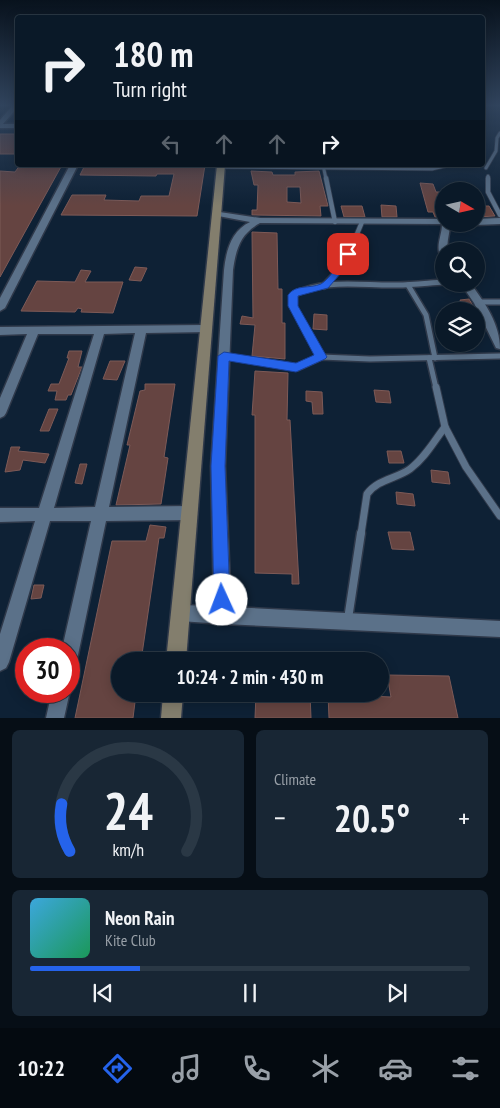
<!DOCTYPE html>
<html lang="en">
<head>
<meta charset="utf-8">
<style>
  :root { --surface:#0a1928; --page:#182634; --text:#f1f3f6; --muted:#99a0a8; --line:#2a3845; --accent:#2563eb }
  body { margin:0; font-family:"PT Sans Narrow",sans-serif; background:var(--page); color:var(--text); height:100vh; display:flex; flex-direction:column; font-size:19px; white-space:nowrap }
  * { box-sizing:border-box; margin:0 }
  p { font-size:16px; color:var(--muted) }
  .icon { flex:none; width:28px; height:28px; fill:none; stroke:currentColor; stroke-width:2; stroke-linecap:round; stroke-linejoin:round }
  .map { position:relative; height:718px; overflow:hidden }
  .panel { display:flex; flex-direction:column; gap:12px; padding:12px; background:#060e16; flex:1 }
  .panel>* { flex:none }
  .top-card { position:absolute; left:15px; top:15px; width:470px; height:152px; border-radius:5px; box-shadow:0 2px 12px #0003,0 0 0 1px var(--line); background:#0a1928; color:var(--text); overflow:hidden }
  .needle { width:32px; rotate:99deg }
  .controls { position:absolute; left:435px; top:182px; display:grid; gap:10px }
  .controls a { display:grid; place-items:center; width:50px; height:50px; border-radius:50%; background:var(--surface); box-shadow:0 2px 12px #0003,0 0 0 1px var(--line); font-size:25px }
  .speed { position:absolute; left:15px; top:638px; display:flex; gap:10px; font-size:25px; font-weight:700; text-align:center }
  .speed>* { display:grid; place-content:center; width:65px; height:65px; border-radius:50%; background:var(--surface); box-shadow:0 2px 12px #0003,0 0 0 1px var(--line); line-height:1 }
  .speed .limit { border:8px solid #d22; background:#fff; color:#111 }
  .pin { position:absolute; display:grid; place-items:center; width:42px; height:42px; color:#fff; margin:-21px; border-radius:10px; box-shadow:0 2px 8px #0006 }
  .me { position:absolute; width:55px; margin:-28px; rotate:358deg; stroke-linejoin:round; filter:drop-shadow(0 0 4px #0008) }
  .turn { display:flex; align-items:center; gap:18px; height:105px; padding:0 15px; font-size:22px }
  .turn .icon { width:65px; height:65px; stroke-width:2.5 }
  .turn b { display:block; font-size:35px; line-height:42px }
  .lanes { display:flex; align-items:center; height:48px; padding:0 15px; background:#0003; justify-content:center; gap:25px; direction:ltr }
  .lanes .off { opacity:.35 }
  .big { font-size:38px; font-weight:700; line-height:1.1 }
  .panel .widget { flex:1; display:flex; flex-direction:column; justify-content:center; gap:8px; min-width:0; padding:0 18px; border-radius:8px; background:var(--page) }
  .panel .dial { align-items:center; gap:0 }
  .dial svg { height:130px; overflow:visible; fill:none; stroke:var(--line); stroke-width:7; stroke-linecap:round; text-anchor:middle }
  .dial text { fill:var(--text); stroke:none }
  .song { display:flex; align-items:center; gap:15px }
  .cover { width:60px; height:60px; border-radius:8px; background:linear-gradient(135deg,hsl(200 70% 55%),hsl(150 70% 35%)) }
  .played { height:5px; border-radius:2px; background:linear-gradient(90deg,var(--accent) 25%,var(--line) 25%) }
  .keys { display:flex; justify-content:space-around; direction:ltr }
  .heat { display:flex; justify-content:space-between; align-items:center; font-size:28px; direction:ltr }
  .panel .tiles { flex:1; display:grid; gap:12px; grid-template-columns:1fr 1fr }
  .widget:last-child { grid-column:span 2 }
  .trip { position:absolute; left:111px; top:652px; width:278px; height:50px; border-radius:25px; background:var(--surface); box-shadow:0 2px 12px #0003,0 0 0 1px var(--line); font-weight:700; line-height:50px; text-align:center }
  .tab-bar { display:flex; height:80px; justify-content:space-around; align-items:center; background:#040a10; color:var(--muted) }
  .tab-bar .icon { width:35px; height:35px }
  .tab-bar .on { color:var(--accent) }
  .tab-bar b { font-size:22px; color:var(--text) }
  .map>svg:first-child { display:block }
  .building { fill:#654441; stroke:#7d5a57; fill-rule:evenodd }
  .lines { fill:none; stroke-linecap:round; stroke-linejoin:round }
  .lane-far4-casing { stroke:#2f394a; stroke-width:4.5 }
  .lane-far3-casing { stroke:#2f394a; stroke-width:6 }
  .lane-far2-casing { stroke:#2f394a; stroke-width:8 }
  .lane-far1-casing { stroke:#2f394a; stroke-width:9 }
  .lane-casing { stroke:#2f394a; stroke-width:11 }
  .street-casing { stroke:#2f394a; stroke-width:3 }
  .secondary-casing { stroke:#2f394a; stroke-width:3 }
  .lane-far4 { stroke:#5b7189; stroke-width:3 }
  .lane-far3 { stroke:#5b7189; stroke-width:4.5 }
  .lane-far2 { stroke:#5b7189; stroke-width:5 }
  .lane-far1 { stroke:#5b7189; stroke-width:7 }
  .lane { stroke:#5b7189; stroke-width:8 }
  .street { fill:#5b7189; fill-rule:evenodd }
  .secondary { fill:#837e6d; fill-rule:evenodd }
  .route { fill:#2563eb; stroke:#184099 }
</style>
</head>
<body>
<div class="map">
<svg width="500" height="718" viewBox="0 0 500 718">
  <rect width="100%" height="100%" fill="#0e2135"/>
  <g class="building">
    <rect x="0" y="134" width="18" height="20"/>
    <polygon points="20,165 62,165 0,277 0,171 15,172"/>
    <polygon points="85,165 205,165 197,216 61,215 72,195 106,195 104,200 139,201 141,196 169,196 174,174 157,174 156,176 80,175"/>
    <path d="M 251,171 L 272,172 L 273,175 L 295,175 L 295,172 L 319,171 L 328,206 L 320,206 L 321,216 L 252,215 L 252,210 L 257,210 L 258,185 L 254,185 ZM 287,187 L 300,187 L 301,203 L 287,202 Z"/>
    <polygon points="420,183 433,184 436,192 440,192 444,202 444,217 435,217 433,212 428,212"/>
    <polygon points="381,205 396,206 397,217 382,217"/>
    <polygon points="341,206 362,206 365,217 344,217"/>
    <polygon points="476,206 489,206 495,216 476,217"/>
    <polygon points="252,232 277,233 278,289 282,289 282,323 285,323 285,359 252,356 255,325 240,324 242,316 253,318"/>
    <polygon points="135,267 147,268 141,281 129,280"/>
    <polygon points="81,270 91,271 85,282 123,282 113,313 81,312 82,309 78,308 75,312 21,311 37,281 75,282"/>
    <polygon points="469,299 472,304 476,311 464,311 460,300"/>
    <polygon points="314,314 327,315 327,330 313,329"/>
    <polygon points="69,351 82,351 78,367 82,367 71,395 68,395 66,400 55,400 57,391 48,391 51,384 59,384 69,358 67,358"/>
    <polygon points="110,361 125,361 117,380 103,379"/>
    <polygon points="255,371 288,373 287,420 290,420 299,584 292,584 292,574 255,573 255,415 252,415"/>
    <polygon points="145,384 175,384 164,457 168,458 161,504 116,505 130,445 127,445 140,391 145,390"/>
    <polygon points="374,390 389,391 391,403 376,402"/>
    <polygon points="306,391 322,392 323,414 313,414 312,402 306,401"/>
    <polygon points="49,409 58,409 49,431 40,431"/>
    <polygon points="11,447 20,447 18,451 49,454 45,463 23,460 20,470 5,472"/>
    <polygon points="387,451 401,451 404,463 389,463"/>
    <polygon points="80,464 87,464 82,484 75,483"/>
    <polygon points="431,470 448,472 450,484 432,482"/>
    <polygon points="396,492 413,494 415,506 397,504"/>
    <polygon points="150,525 166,527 164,538 159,538 141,661 120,661 120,694 136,694 133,718 75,718 112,541 146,541"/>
    <polygon points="388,532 410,532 414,550 392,549"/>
    <polygon points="34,585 44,585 41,598 31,599"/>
    <polygon points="387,675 449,676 458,718 329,718 328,694 391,697"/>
    <polygon points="256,694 310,694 311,718 255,718"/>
  </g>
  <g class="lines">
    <defs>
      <g id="lane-far4">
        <polyline points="323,165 326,179"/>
        <polyline points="221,167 432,169 449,165"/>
        <polyline points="486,168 496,151 497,138 500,133"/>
        <polyline points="488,176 488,179"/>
      </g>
      <g id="lane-far3">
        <polyline points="326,178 335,222"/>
        <polyline points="488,178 488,192 500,215"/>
        <polyline points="338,272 344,265 362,222"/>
      </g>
      <g id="lane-far2">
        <polyline points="408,285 426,315 435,358"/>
        <polyline points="324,286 339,270"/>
        <polyline points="479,302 500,302"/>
        <polyline points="224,356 297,368 321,357 370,359 500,356"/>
        <path d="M 321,357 L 293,306 L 293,295 C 323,278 364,286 397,285 C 413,285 428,283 444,282"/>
        <polyline points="429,358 436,388"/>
      </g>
      <g id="lane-far1">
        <polyline points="436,387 445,427 466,467 500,516"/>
        <path d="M 361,534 L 367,494 C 378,479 396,479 410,469 C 425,458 434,441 445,427"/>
      </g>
      <polyline id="lane" points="348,619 361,533"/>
      <g id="street">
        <polygon points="12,106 18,107 3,124 18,124 18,128 0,128 0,120"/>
        <polygon points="70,165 78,165 5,308 0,311 0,298"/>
        <path d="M 213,211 L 260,218 L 444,219 L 444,224 L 450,224 C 450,234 446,242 448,251 L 444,251 L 444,255 L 439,252 C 437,243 442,234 442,224 L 260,223 C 240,234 236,249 233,270 L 225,466 L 231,607 L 500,621 L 500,637 L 223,624 L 180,621 L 174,619 L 172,613 L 174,607 L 180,605 L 214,606 L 211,466 L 224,270 C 226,251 231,231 250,222 L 213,215 Z"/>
        <polygon points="500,218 500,224 476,225 473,224 476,224 476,219"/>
        <path d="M 461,284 L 471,284 C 485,303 500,324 500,349 L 496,348 L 474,303 Z"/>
        <path d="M 204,325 L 209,329 L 208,332 L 146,333 L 109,507 L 190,506 L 195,508 L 197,513 L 195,518 L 190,520 L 106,521 L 78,655 L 75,661 L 69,664 L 69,649 L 62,649 L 91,521 L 50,521 L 9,662 L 6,668 L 0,671 L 0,634 L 35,521 L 0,522 L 0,508 L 39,508 L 94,334 L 38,334 L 6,413 L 4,416 L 0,418 L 0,398 L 27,334 L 0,335 L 0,327 ZM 135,333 L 95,507 L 54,508 L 104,334 Z"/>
        <polygon points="69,688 70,691 64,718 46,718 52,691 69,691"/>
      </g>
      <g id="secondary">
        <polygon points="217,165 225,165 186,661 166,661"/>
        <polygon points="163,694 183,694 181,718 161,718"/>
      </g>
    </defs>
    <use href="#lane-far4" class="lane-far4-casing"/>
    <use href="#lane-far3" class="lane-far3-casing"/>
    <use href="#lane-far2" class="lane-far2-casing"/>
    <use href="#lane-far1" class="lane-far1-casing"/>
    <use href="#lane" class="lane-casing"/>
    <use href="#street" class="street-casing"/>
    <use href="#secondary" class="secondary-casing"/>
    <use href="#lane-far4" class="lane-far4"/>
    <use href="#lane-far3" class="lane-far3"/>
    <use href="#lane-far2" class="lane-far2"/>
    <use href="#lane-far1" class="lane-far1"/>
    <use href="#lane" class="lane"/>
    <use href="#street" class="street"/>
    <use href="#secondary" class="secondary"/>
  </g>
  <linearGradient id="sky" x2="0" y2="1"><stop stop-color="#08121d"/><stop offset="0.51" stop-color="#30435c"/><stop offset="1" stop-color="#30435c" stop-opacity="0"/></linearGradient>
  <rect width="500" height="206" fill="url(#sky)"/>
  <path class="route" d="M 345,252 L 353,254 L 347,266 L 328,288 L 298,296 L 298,306 L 327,357 L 325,359 L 296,372 L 229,361 L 225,466 L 230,600 L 228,606 L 222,608 L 216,606 L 214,600 L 211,466 L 218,356 L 224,352 L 296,363 L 314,355 L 288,306 L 288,295 C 296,284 309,289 321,284 C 331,278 339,262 345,252 Z"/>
</svg>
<div class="controls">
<a><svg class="needle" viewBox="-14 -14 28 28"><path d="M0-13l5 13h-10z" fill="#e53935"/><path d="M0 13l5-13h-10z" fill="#99a0a8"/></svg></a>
<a><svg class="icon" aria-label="search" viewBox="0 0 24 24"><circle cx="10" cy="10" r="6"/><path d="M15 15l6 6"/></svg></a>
<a><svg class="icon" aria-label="layers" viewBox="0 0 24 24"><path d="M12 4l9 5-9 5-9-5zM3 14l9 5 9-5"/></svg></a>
</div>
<div class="speed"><div class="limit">30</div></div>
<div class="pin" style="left:348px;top:254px;background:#d93025"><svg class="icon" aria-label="arrive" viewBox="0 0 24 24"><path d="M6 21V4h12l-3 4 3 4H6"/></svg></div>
<svg class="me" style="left:222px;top:600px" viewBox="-20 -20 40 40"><circle r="19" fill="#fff"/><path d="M0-13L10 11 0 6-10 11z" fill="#2563eb"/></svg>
<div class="trip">10:24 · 2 min · 430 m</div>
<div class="top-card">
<div class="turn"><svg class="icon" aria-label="right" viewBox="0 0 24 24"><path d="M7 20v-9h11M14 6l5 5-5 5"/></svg><div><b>180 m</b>Turn right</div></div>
<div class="lanes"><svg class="icon off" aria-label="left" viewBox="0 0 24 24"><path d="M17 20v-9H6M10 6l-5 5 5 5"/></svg><svg class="icon off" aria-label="ahead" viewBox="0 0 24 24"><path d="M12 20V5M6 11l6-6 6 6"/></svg><svg class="icon off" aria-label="ahead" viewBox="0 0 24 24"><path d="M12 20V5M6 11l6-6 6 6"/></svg><svg class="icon" aria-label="right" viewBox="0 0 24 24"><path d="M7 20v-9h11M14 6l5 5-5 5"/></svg></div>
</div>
</div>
<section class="panel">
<div class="tiles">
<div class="widget dial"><svg viewBox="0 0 100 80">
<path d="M14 69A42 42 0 1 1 86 69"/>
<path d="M14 69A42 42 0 0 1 9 40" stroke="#2563eb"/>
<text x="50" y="56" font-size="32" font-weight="700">24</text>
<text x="50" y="72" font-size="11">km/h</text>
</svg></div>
<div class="widget"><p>Climate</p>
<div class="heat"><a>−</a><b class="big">20.5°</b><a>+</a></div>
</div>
<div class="widget">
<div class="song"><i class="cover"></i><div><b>Neon Rain</b><p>Kite Club</p></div></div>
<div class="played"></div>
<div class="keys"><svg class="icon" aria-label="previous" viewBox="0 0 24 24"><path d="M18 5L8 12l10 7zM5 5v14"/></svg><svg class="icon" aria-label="pause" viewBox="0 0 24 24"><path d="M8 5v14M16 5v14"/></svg><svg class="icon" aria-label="next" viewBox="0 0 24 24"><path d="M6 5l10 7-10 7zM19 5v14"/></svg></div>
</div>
</div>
</section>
<nav class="tab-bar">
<b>10:22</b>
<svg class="icon on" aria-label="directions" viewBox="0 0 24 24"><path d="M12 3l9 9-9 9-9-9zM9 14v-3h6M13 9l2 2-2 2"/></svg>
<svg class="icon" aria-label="music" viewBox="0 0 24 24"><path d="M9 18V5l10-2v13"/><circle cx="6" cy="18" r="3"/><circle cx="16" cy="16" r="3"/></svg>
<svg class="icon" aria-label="phone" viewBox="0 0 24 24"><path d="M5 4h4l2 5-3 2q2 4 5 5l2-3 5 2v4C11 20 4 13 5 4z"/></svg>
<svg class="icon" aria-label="climate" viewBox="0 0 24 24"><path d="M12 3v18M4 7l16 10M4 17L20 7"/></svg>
<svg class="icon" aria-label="car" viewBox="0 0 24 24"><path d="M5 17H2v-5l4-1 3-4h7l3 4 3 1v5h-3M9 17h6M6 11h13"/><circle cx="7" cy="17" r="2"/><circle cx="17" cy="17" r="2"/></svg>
<svg class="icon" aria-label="filters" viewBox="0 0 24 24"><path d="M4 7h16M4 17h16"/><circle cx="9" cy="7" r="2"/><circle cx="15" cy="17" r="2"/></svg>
</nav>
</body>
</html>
